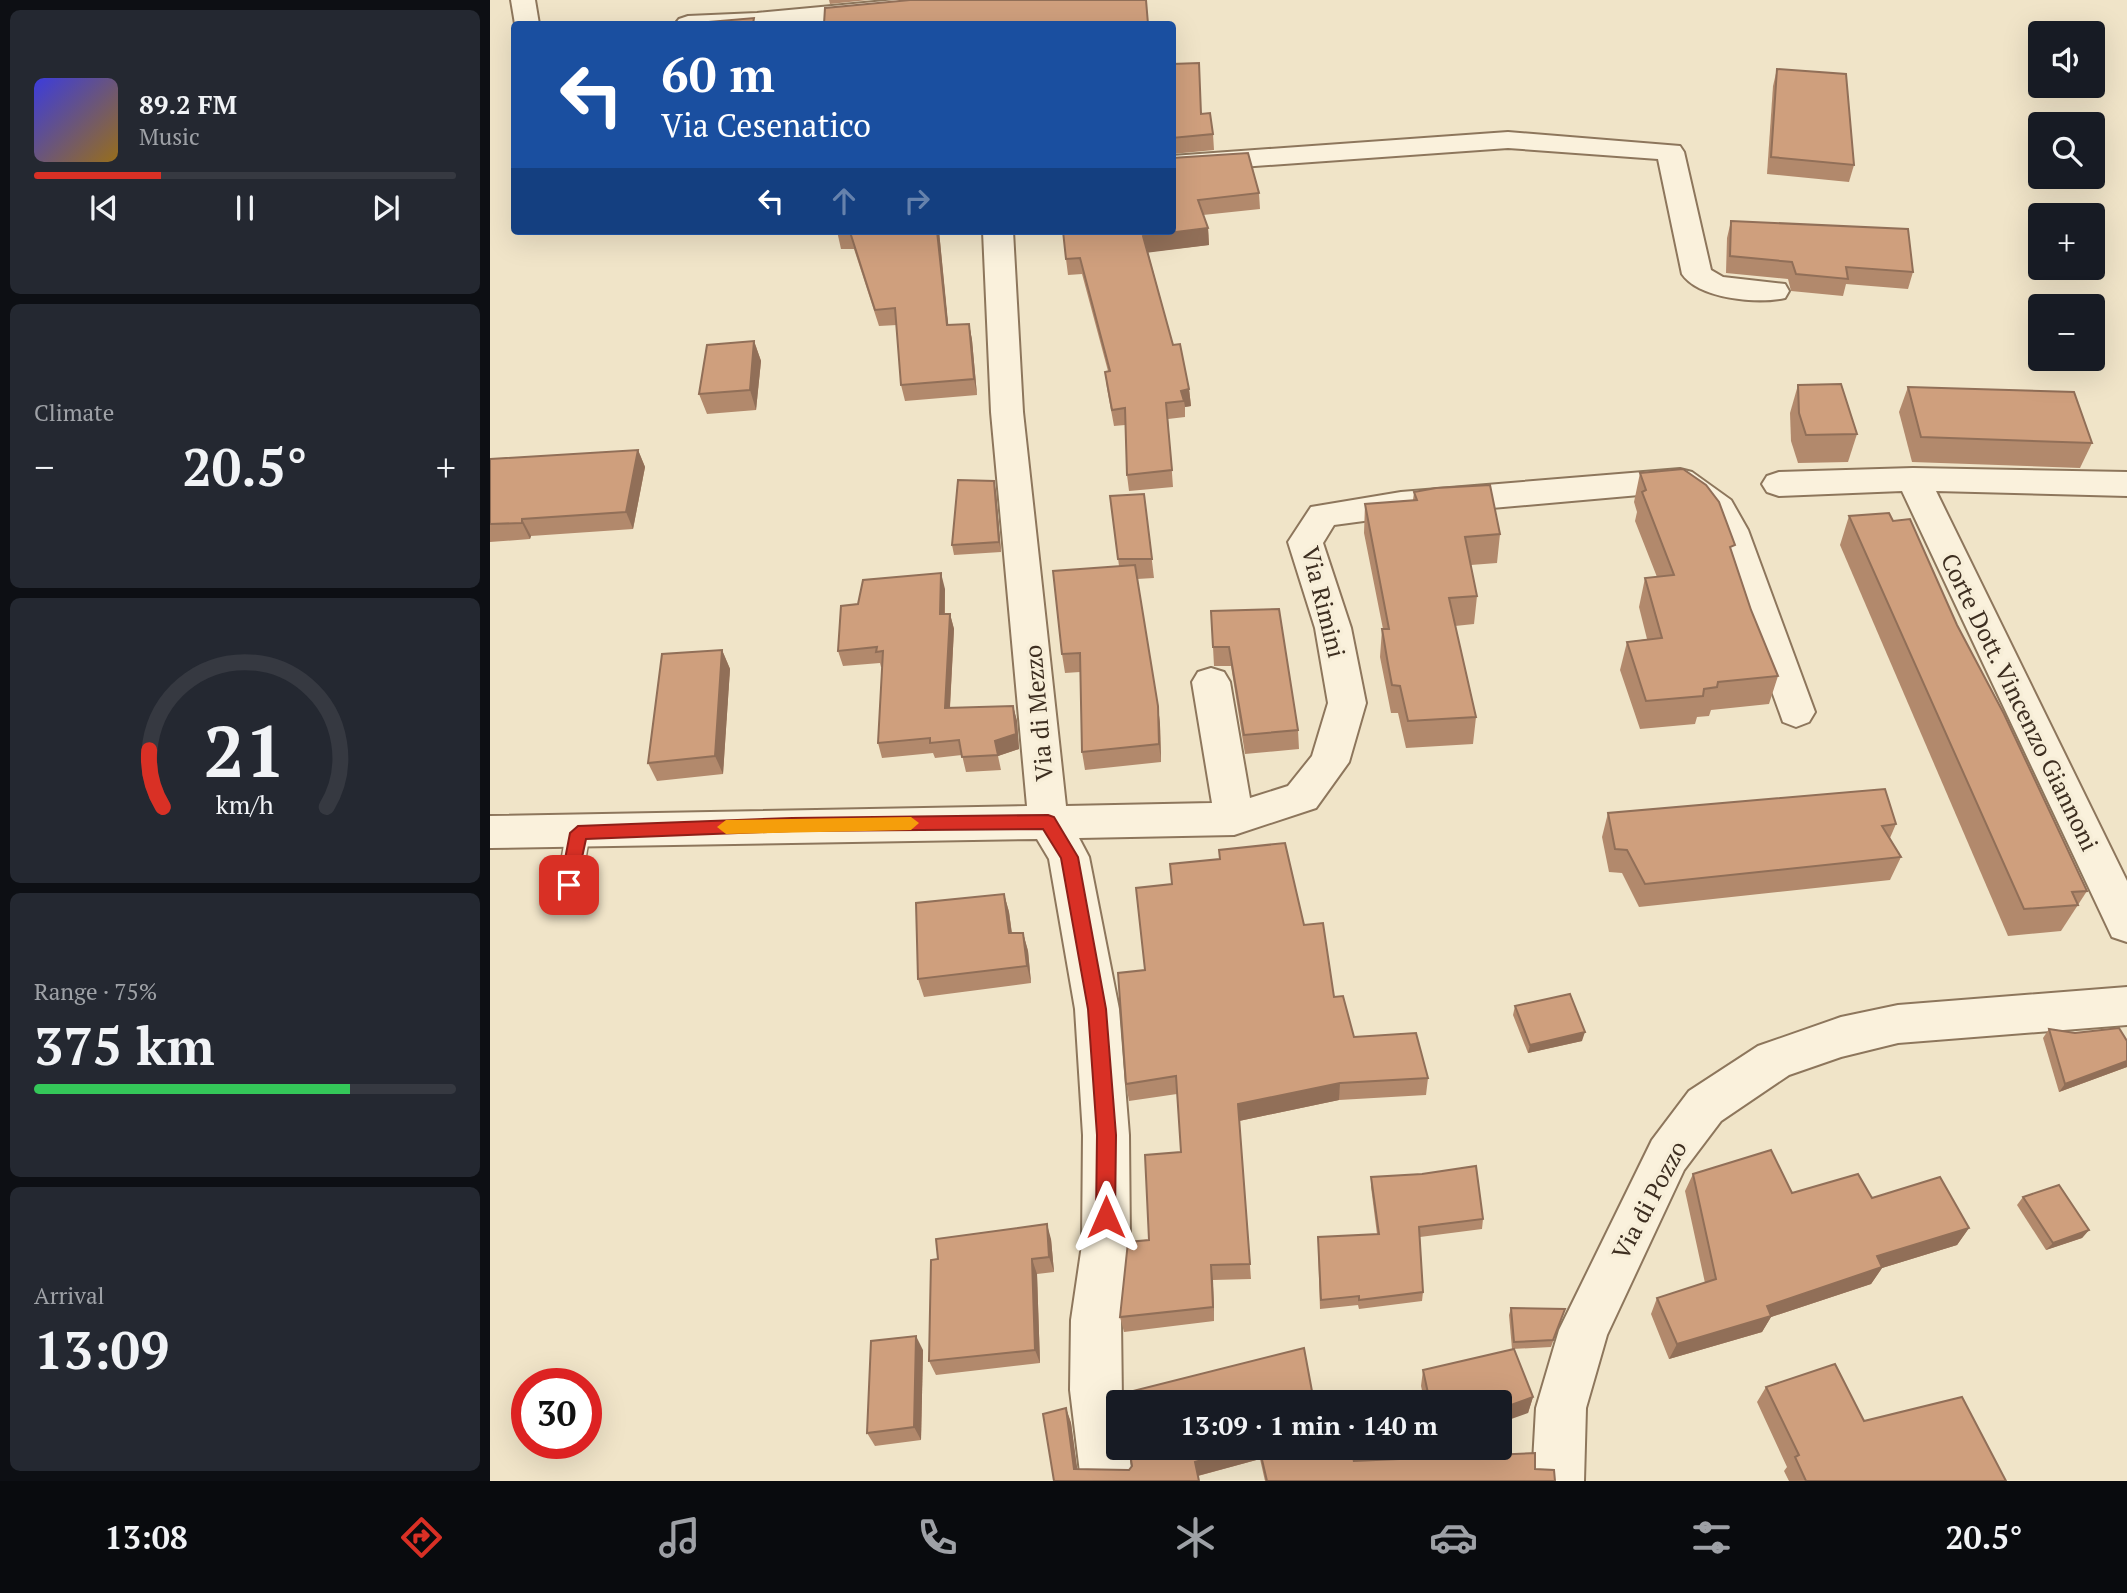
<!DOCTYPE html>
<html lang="en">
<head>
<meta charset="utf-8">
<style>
  :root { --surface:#171b24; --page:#242831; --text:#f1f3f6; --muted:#9ea1a6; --line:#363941; --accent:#d93025 }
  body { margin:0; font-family:"PT Serif",serif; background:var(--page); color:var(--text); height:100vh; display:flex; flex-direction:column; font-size:26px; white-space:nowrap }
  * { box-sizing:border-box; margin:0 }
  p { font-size:23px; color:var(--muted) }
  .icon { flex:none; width:38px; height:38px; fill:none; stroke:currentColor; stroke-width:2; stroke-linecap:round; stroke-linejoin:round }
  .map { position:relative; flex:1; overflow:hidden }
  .side { display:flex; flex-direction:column; gap:10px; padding:10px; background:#0d0f14; width:490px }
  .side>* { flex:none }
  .hud { position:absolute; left:21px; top:21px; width:665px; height:214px; border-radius:7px; box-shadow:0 7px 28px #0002; background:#1a4fa0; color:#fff; overflow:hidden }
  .buttons { position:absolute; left:1538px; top:21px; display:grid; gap:14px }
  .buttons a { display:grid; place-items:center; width:77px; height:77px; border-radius:7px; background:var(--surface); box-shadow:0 7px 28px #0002; font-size:35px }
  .speed { position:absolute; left:21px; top:1368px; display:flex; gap:14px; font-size:35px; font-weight:700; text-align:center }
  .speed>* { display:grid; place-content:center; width:91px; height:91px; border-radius:50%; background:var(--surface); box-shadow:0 7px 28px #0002; line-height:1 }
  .speed .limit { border:10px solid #d22; background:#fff; color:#111 }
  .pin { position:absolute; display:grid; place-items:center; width:60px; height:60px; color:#fff; margin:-30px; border-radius:14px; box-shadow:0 4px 10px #0006 }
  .me { position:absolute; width:77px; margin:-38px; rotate:0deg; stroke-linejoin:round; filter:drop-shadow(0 0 5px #0008) }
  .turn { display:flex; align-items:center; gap:24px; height:147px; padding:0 35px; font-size:32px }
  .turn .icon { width:91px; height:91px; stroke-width:2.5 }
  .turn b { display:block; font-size:49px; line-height:60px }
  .lanes { display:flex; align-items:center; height:66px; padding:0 35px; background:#0003; justify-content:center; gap:35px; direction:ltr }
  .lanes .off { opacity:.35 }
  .big { font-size:52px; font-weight:700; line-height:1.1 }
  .side .card { flex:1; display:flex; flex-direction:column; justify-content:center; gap:10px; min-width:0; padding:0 24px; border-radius:10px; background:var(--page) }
  .side .dial { align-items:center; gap:0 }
  .dial svg { height:182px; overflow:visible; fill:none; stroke:var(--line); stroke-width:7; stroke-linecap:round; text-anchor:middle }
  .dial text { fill:var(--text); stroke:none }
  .song { display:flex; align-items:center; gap:21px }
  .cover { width:84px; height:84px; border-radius:10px; background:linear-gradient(135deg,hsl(240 70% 55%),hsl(40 70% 35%)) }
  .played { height:7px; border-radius:4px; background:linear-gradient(90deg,var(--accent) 30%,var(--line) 30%) }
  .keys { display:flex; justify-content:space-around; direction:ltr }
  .heat { display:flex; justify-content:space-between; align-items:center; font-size:38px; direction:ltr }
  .charge { height:10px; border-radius:5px; background:linear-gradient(90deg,#34c759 75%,var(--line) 0) }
  .trip { position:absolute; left:616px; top:1390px; width:406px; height:70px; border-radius:7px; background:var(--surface); box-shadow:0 7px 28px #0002; font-weight:700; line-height:70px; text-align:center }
  .tab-bar { display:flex; height:112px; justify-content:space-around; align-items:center; background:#090b0e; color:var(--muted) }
  .tab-bar .icon { width:49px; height:49px }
  .tab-bar .current { color:var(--accent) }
  .tab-bar b { font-size:32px; color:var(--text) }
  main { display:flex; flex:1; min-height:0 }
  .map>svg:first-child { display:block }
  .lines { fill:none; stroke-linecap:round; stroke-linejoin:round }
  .service-casing { stroke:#8d765c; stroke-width:3 }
  .minor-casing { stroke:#8d765c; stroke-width:4 }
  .service { fill:#faf1dc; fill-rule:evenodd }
  .minor { fill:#faf1dc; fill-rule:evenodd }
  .wall { fill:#b2896c }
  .shaded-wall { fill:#916f58 }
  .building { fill:#cf9f7d; stroke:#916f58; stroke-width:2 }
  .route { fill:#d93025; stroke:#8d1f18; stroke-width:2 }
  .slow { fill:#f59e0b }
  .labels { text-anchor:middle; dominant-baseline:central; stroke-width:7; stroke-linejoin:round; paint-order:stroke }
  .street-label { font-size:24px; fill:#3d2e20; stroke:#f7eed8 }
</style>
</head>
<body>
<main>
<section class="side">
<div class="card">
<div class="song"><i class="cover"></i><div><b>89.2 FM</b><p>Music</p></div></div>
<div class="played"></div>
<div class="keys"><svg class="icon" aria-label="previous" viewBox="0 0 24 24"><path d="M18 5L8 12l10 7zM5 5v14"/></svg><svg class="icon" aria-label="pause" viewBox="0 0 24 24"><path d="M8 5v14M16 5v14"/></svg><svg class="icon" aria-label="next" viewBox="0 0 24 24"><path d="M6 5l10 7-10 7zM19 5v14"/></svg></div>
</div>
<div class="card"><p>Climate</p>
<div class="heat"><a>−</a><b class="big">20.5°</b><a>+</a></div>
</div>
<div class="card dial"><svg viewBox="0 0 100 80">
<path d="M14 69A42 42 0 1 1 86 69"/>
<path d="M14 69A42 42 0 0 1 8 44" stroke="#d93025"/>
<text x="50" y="56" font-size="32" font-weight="700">21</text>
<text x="50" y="72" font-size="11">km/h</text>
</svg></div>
<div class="card"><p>Range · 75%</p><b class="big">375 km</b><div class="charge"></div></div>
<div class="card"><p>Arrival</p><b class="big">13:09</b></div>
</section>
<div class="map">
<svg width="1637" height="1481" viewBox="0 0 1637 1481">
  <rect width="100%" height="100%" fill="#f0e4c8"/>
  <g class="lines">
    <defs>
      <polygon id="service" points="88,823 96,826 100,833 91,885 88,892 79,895 70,892 67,885 76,833 80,826"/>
      <g id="minor">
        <polygon points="21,0 45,0 49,24 25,24"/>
        <polygon points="406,0 495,0 492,5 483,7 309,24 185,24 189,19 198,16 267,13"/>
        <path d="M 1018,132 L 1190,146 L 1194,152 L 1221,270 L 1233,277 L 1295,284 L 1299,291 L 1295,298 C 1267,304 1209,299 1192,274 L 1168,159 L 1018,148 L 682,172 L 682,156 Z"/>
        <polygon points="493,231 523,231 533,412 576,806 722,803 702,682 708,672 721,668 734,672 740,682 760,798 798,786 822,756 838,703 825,628 798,542 821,507 911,492 1190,469 1202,472 1241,500 1258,530 1325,712 1319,722 1306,727 1293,722 1224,530 1216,516 1183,492 911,516 844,525 833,543 861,628 876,703 859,762 826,808 744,835 589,838 599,857 629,1009 639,1135 640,1245 631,1320 632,1402 628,1402 628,1447 638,1447 643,1481 591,1481 580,1390 581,1320 592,1245 593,1135 585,1009 559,859 547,839 0,848 0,816 537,806 501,412"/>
        <polygon points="1423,468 1637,472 1637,496 1446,491 1637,881 1637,942 1622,937 1412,491 1289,496 1277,492 1272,484 1277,476 1289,472"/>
        <polygon points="1637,987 1637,1025 1408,1043 1351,1057 1299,1075 1231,1121 1194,1170 1117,1335 1096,1408 1094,1481 1042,1481 1046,1408 1069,1330 1162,1140 1199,1091 1268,1046 1351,1017 1408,1005"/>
      </g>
    </defs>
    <use href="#service" class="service-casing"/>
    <use href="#minor" class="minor-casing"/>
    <use href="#service" class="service"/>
    <use href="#minor" class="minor"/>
  </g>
  <g class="wall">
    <polygon points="339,0 378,0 340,4"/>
    <polygon points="682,64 723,134 724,150 682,154"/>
    <polygon points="1287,69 1364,165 1359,182 1277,174 1283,86"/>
    <polygon points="682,158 769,193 770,209 713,215 718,228 719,245 658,252 683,345 699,389 701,406 695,407 695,417 678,419 683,487 639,491 637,475 635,425 624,426 617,388 615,372 618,371 592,274 578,275 576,259"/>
    <polygon points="1241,221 1423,272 1418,289 1356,284 1353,296 1301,291 1298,279 1236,273 1237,238"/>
    <polygon points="347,231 449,231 458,325 479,324 482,340 487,395 415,401 411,385 407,325 389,326 364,249 351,249"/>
    <polygon points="264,341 271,361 266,410 217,414 209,394"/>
    <polygon points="1308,385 1367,434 1358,462 1308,463 1301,441 1300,413"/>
    <polygon points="1418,387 1602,443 1590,468 1422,462 1409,412"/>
    <polygon points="148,450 155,467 143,529 41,536 40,539 0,542 0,459"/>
    <polygon points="1150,473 1242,554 1261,610 1288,676 1279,704 1221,710 1219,716 1207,717 1205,724 1150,729 1130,670 1137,642 1157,639 1149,607 1155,578 1167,577 1145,521 1147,512 1144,502"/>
    <polygon points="506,491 511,552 464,555 462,545"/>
    <polygon points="924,492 1010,534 1007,563 981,565 987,596 984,624 965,626 986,717 983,744 916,748 908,713 901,713 890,657 892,629 893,629 874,533 875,504 923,500"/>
    <polygon points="654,494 664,578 647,579 668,706 670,725 671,762 595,770 592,752 590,672 575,673 572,654 629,566 620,496"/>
    <polygon points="1359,516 1403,521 1467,625 1597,891 1571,931 1518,936 1350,545"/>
    <polygon points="455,589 455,614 460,614 464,629 460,708 523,706 527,721 529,749 508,756 511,770 476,772 472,755 445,758 443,753 392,758 388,743 392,667 391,667 390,663 353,666 348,651 368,604"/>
    <polygon points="789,609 808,730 809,749 755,754 741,666 724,666 723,647"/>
    <polygon points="232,650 240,669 233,774 167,781 158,763"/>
    <polygon points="1118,813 1406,824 1400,838 1411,857 1400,880 1149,907 1132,873 1119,872 1112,837"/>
    <polygon points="514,894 519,912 522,933 533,933 538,951 541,983 434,997 428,979"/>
    <polygon points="814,925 844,997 864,1037 938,1078 936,1095 849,1100 749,1121 761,1279 723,1280 724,1321 634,1332 630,1317 691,1152 687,1094 639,1101 636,1084 655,970"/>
    <polygon points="1025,1006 1092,1041 1038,1053 1023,1015"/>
    <polygon points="1559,1029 1637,1041 1637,1067 1569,1092 1553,1038"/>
    <polygon points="1203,1174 1302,1193 1382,1198 1479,1228 1467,1245 1392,1268 1381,1284 1281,1317 1272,1332 1179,1359 1161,1314 1167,1298 1215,1283 1195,1191"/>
    <polygon points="881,1177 993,1219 992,1229 930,1237 933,1292 932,1301 869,1309 868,1305 830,1309 828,1247 887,1234 881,1187"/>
    <polygon points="1533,1197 1599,1230 1592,1238 1556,1250 1527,1205"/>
    <polygon points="561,1239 564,1272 547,1274 550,1363 446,1375 439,1361"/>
    <polygon points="1021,1308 1075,1309 1061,1347 1022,1349 1019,1315"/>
    <polygon points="433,1350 431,1440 385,1446 377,1433"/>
    <polygon points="933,1370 1043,1397 1038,1413 933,1395 931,1386"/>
    <polygon points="1276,1387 1374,1421 1516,1481 1299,1481 1294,1471 1297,1467 1267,1402"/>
    <polygon points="576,1408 581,1423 587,1469 639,1470 642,1466 639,1447 941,1447 908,1459 1045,1469 1065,1481 775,1481 770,1459 708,1476 564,1481"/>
  </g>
  <g class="shaded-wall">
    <polygon points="718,228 719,245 655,253 653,236"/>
    <polygon points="447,231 449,231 460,342 457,325"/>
    <polygon points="479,324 482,340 487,395 484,379"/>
    <polygon points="264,341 271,361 266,410 260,390"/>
    <polygon points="699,389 701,406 695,407 694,401 691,391"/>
    <polygon points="148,450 155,467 143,529 136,512"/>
    <polygon points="504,481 506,491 511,552 509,542"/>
    <polygon points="32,519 41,536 40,539 32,523"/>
    <polygon points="451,573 455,589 454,630 450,614"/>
    <polygon points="460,614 464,629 459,723 455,708"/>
    <polygon points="232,650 240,669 233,774 225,756"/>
    <polygon points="523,706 527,721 529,749 508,756 505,741"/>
    <polygon points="668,706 670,725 671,762 669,744"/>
    <polygon points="514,894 519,912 524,951 519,933"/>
    <polygon points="533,933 538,951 541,983 537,966"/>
    <polygon points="1095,1032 1092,1041 1038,1053 1040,1045"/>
    <polygon points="1637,1061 1637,1067 1569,1092 1575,1084"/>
    <polygon points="850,1083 849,1100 749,1121 748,1104"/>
    <polygon points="557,1224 561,1239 564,1272 559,1257"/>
    <polygon points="1479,1228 1467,1245 1392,1268 1381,1284 1281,1317 1272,1332 1179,1359 1187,1344 1387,1256"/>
    <polygon points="1599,1230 1592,1238 1556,1250 1563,1243"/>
    <polygon points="542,1259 547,1274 550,1363 545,1350"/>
    <polygon points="721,1265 723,1280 724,1321 723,1307"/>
    <polygon points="426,1336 433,1350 431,1440 424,1427"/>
    <polygon points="1043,1397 1038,1413 1010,1423 1010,1409"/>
    <polygon points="576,1408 581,1423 589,1481 584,1469"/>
    <polygon points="758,1447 769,1447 770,1459 707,1476 705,1462"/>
    <polygon points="902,1447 941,1447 862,1475 863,1461"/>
  </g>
  <g class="building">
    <polygon points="420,0 656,0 658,24 334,24 335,8"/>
    <polygon points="264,18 263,24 195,24"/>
    <polygon points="709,63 711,114 720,113 723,134 682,138 682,64"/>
    <polygon points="1287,69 1356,74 1364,165 1281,157"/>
    <polygon points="758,153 769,193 708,200 718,228 653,236 683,345 690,344 699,389 691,391 694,401 676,403 682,470 637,475 635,408 622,410 615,372 620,371 590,258 576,259 573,231 682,231 682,158"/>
    <polygon points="1241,221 1418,229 1423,272 1356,267 1358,279 1306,274 1302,262 1240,256"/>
    <polygon points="347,231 447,231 457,325 479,324 484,379 411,385 405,308 385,310 360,232 347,233"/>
    <polygon points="264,341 260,390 209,394 217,345"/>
    <polygon points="1351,384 1367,434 1316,435 1309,413 1308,385"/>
    <polygon points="1418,387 1584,392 1602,443 1431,437"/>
    <polygon points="148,450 136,512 32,519 32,523 0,524 0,459"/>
    <polygon points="1193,469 1216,485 1229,502 1245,545 1240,547 1261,610 1288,676 1228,682 1227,687 1214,689 1213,696 1156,701 1137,642 1172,638 1155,578 1184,575 1152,492 1156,490 1150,473"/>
    <polygon points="468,480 504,481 509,542 462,545"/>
    <polygon points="1000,485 1010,534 975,537 987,596 959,598 986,717 918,721 910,686 902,685 898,664 892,629 899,629 875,504 927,500 924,492 946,488"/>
    <polygon points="654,494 662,559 628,559 620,496"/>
    <polygon points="1399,513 1403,521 1420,519 1467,625 1514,714 1597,891 1582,892 1588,905 1534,909 1359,516"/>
    <polygon points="645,565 668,706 669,744 592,752 590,653 572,654 563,571"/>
    <polygon points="451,573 450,614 460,614 455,708 523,706 526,734 505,741 508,755 472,757 469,740 440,743 440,738 388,743 393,651 386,652 387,647 348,651 351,606 368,604 373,580"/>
    <polygon points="789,609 808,730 754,735 739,647 723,647 721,611"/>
    <polygon points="232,650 225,756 158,763 172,654"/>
    <polygon points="1395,789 1406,824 1392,826 1411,857 1155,884 1137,850 1125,849 1118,813"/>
    <polygon points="795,843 814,925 833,923 844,997 853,996 864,1037 926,1033 938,1078 850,1083 748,1104 760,1264 721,1265 723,1307 630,1317 638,1242 659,1240 655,1155 691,1152 686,1076 636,1084 628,973 655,970 646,888 682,884 680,864 730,859 729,850"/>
    <polygon points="514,894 519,933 533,933 537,966 428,979 426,903"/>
    <polygon points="1080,994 1095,1032 1040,1045 1025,1006"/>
    <polygon points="1629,1028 1637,1041 1637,1061 1575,1084 1559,1029 1585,1033"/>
    <polygon points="1281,1150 1302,1193 1368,1174 1382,1198 1450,1177 1479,1228 1387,1256 1392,1267 1277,1306 1281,1316 1187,1344 1167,1298 1226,1279 1203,1174"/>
    <polygon points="986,1166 993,1219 929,1227 933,1292 869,1300 869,1296 831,1300 828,1237 889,1234 881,1177 932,1174"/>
    <polygon points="1569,1185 1599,1230 1563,1243 1533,1197"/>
    <polygon points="557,1224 559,1257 542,1259 545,1350 439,1361 441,1260 448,1259 446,1239"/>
    <polygon points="1021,1308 1075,1309 1063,1340 1024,1342"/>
    <polygon points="426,1336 424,1427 377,1433 381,1341"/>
    <polygon points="814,1348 824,1402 628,1402 628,1430 626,1430 627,1395"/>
    <polygon points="1024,1349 1043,1397 1010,1409 1010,1402 911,1402 938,1393 933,1370"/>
    <polygon points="1345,1364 1374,1421 1472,1397 1516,1481 1316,1481 1305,1457 1309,1455 1276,1387"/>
    <polygon points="576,1408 584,1469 639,1470 642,1466 639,1447 758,1447 705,1462 709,1481 564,1481 553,1414"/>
    <polygon points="769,1447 902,1447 863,1461 1045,1453 1045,1469 1064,1470 1065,1481 777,1481"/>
  </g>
  <polygon class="route" points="558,815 564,817 588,857 616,1009 626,1135 625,1217 623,1224 616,1226 609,1224 606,1217 607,1135 598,1009 571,858 553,829 302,831 96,839 85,890 73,890 70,885 80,833 88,826 302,818"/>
  <polygon class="slow" points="421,817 429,823 421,830 236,834 227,827 236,820"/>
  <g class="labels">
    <g class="street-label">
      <text transform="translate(834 602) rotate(76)">Via Rimini</text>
      <text transform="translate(1530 702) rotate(64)">Corte Dott. Vincenzo Giannoni</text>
      <text transform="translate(548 713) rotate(-95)">Via di Mezzo</text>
      <text transform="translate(1159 1200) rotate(-62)">Via di Pozzo</text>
    </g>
  </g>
</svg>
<div class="buttons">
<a><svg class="icon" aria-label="sound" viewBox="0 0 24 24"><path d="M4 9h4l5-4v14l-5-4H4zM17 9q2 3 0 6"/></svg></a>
<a><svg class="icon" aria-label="search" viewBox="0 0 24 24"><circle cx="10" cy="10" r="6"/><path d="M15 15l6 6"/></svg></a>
<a>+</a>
<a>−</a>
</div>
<div class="speed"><div class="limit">30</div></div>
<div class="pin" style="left:79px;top:885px;background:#d93025"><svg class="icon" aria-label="arrive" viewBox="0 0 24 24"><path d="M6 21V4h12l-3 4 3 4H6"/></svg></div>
<svg class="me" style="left:616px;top:1217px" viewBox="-20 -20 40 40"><path d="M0-17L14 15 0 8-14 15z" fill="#d93025" stroke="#fff" stroke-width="4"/></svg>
<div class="trip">13:09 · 1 min · 140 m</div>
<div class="hud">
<div class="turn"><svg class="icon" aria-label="left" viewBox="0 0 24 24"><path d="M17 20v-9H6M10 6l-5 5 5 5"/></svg><div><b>60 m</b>Via Cesenatico</div></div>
<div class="lanes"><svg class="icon" aria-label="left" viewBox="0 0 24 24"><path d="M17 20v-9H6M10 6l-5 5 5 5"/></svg><svg class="icon off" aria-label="ahead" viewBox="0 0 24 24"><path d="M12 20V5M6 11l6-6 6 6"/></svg><svg class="icon off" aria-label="right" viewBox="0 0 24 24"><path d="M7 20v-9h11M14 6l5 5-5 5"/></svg></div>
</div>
</div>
</main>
<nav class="tab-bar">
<b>13:08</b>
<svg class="icon current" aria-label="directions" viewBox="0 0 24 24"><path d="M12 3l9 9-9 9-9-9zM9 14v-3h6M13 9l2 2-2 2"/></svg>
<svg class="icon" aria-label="music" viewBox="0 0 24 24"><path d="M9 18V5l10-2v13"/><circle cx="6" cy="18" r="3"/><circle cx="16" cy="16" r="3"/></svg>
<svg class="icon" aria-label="phone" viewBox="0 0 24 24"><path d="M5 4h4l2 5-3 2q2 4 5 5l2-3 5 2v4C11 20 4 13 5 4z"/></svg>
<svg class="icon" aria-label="climate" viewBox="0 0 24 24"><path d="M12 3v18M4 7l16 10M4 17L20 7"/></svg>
<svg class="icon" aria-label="car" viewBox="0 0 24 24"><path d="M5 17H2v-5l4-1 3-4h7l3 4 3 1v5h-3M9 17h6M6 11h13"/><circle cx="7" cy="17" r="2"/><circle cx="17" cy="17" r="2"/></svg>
<svg class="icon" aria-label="filters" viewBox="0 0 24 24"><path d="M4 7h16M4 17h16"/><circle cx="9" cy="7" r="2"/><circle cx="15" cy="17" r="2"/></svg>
<b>20.5°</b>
</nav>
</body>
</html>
